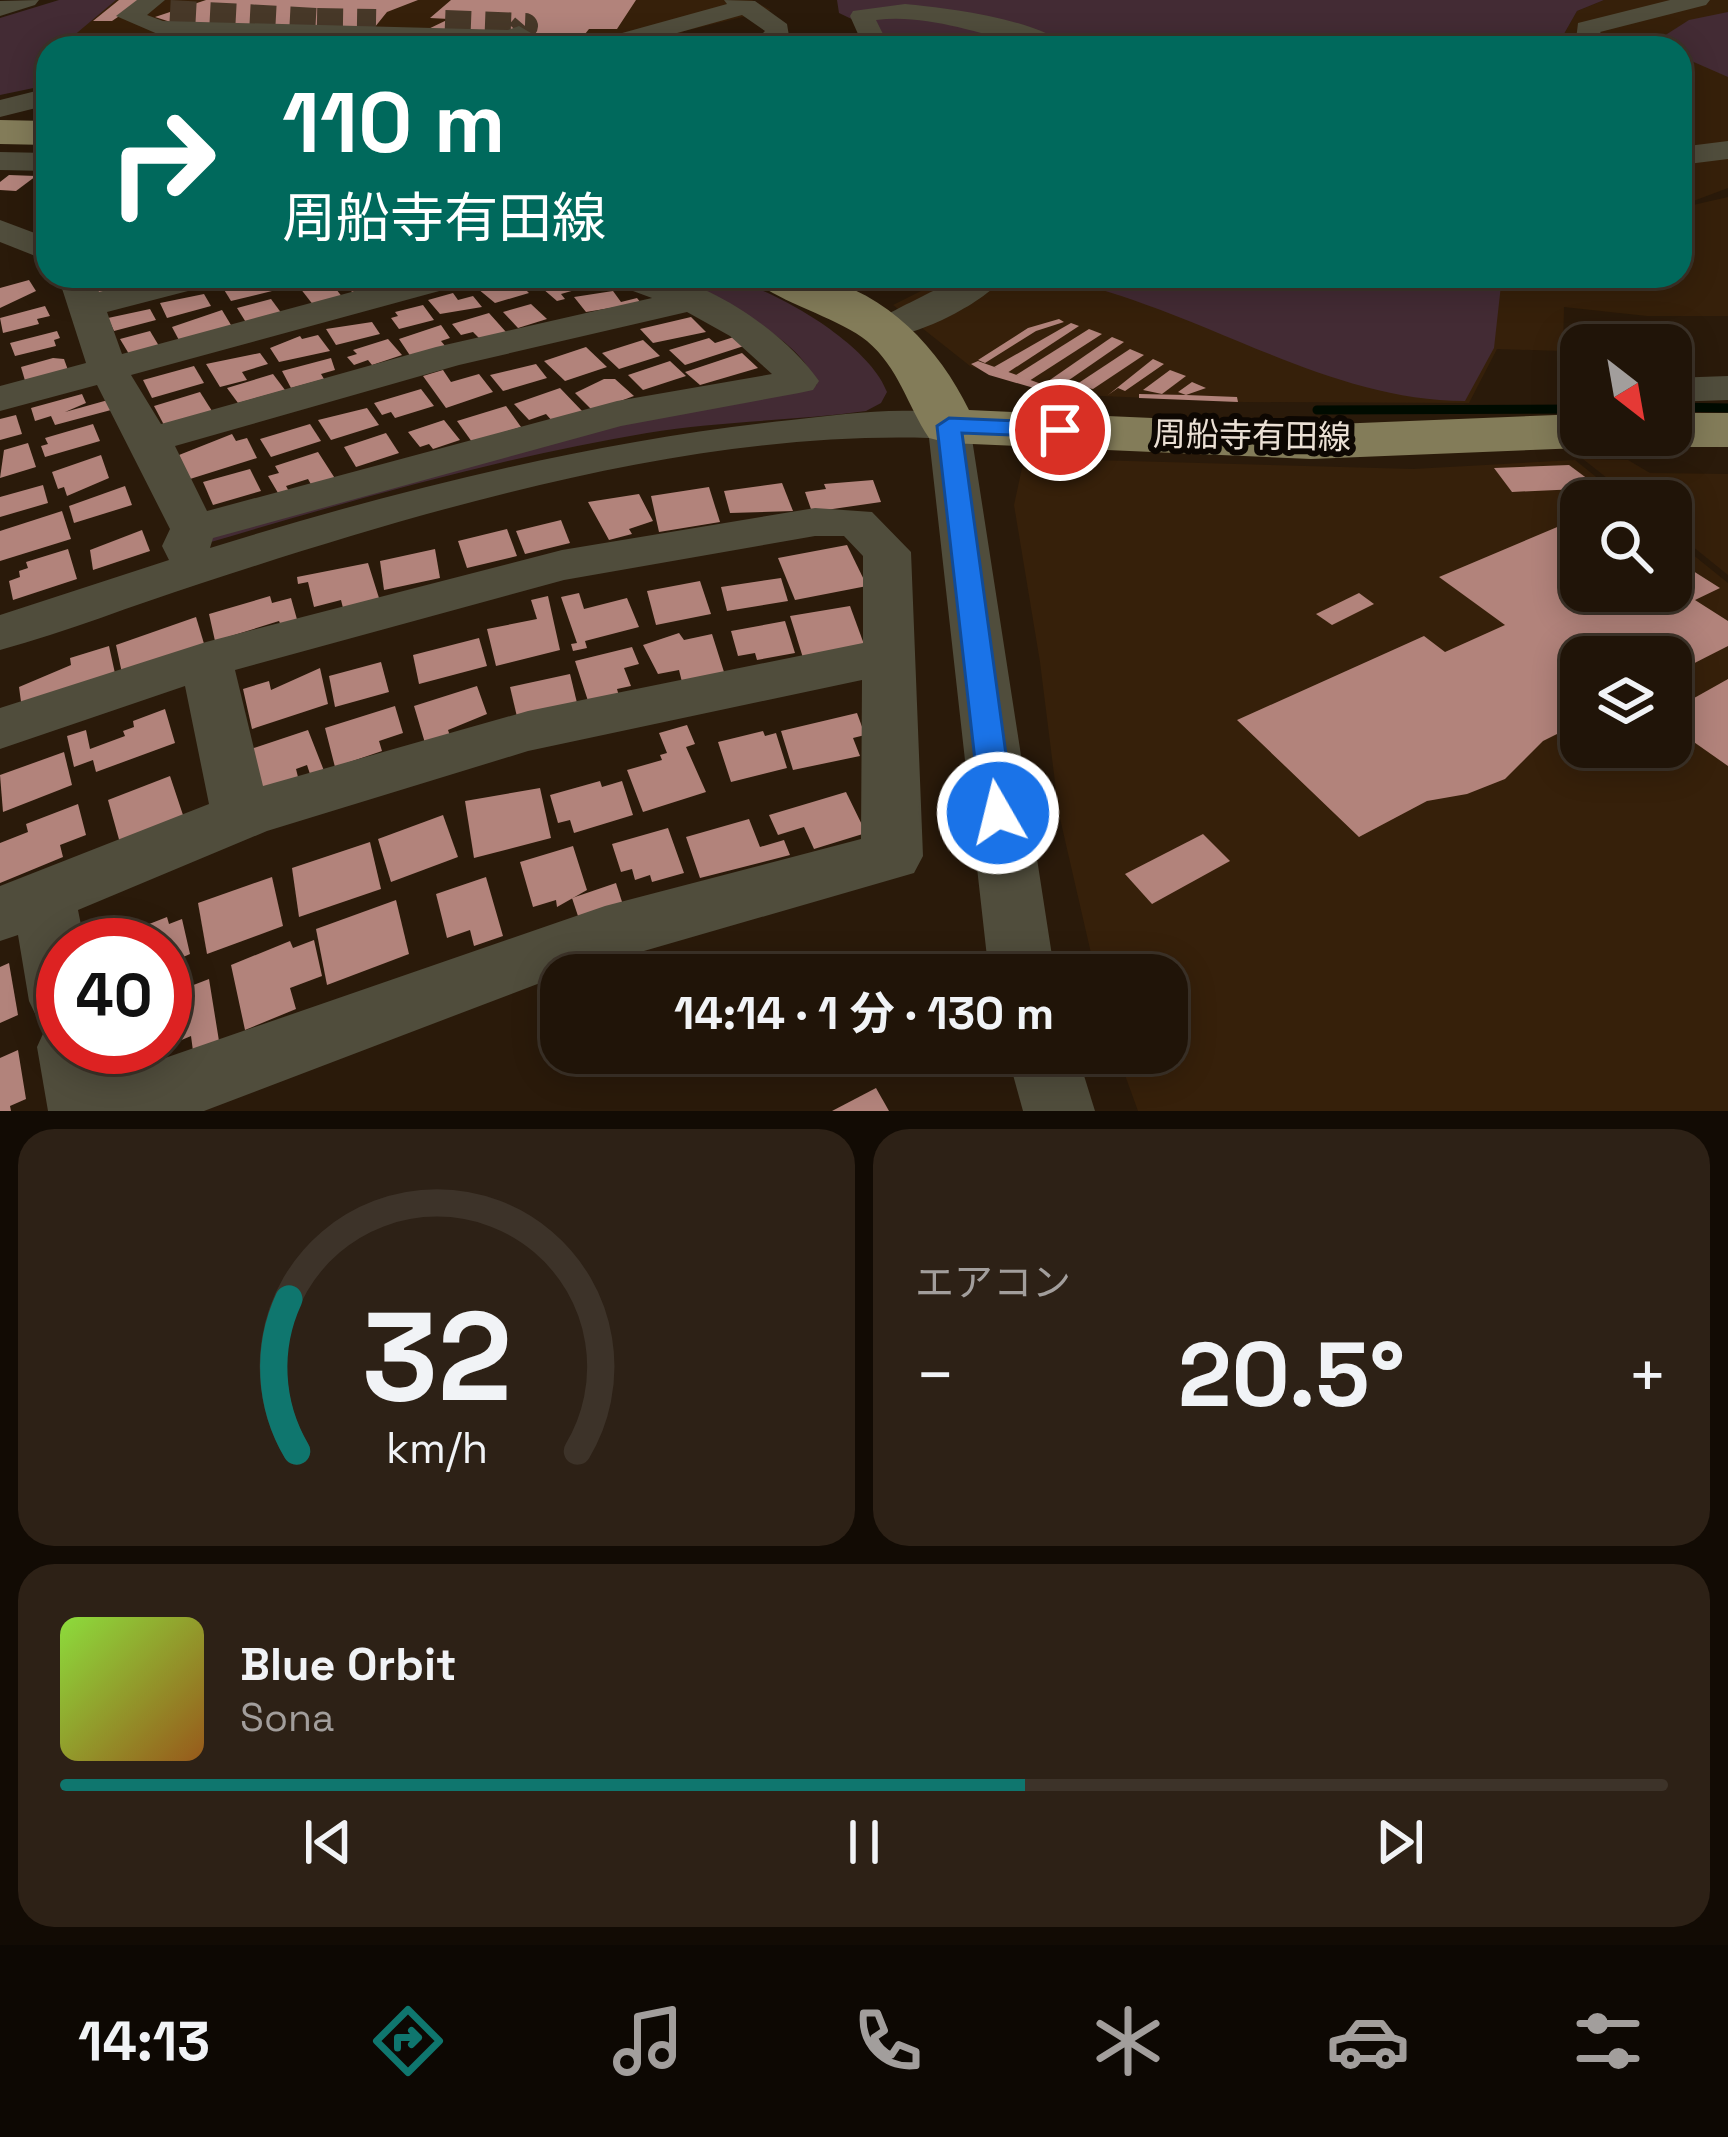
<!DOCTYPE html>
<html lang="ja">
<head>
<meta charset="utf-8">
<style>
  :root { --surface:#201408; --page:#2d2116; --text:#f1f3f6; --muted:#a29e9c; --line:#3d3329; --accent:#0f766e }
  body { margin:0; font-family:"Space Grotesk","Noto Sans JP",sans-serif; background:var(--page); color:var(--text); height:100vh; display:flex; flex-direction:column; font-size:45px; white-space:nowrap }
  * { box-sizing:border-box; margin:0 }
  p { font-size:39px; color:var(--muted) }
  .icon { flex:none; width:66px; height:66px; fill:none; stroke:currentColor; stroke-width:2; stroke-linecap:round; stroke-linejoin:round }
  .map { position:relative; height:1111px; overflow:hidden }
  .side { display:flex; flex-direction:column; gap:18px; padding:18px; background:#120b04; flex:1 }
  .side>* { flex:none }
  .guide { position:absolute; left:36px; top:36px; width:1656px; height:252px; border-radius:36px; box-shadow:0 6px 30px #0003,0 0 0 3px var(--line); background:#00695c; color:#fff; overflow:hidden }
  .needle { width:78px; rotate:149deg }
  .fabs { position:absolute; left:1560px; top:324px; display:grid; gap:24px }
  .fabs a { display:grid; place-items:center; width:132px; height:132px; border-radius:24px; background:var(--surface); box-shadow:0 6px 30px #0003,0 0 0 3px var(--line); font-size:60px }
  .speed { position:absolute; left:36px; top:918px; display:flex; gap:24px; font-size:60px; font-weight:700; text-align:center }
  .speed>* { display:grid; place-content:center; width:156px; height:156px; border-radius:50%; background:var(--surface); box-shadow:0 6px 30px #0003,0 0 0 3px var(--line); line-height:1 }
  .speed .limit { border:18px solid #d22; background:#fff; color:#111 }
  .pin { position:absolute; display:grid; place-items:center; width:102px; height:102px; color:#fff; margin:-51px; border:6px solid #fff; border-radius:50%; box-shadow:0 3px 12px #0007 }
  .me { position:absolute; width:132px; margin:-66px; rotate:352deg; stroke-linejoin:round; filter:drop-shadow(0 0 9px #0008) }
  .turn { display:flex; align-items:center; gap:42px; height:252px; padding:0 48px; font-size:54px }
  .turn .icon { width:156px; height:156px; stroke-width:2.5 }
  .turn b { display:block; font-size:84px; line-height:102px }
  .big { font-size:90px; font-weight:700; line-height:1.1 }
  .side .widget { flex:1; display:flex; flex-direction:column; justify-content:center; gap:18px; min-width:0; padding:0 42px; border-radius:36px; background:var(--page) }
  .side .dial { align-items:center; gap:0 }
  .dial svg { height:312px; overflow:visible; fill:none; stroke:var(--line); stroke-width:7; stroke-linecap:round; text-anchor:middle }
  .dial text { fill:var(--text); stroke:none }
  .song { display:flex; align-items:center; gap:36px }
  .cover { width:144px; height:144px; border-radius:18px; background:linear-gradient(135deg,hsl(90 70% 55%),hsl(30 70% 35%)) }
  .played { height:12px; border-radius:6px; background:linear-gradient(90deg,var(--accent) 60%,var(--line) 60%) }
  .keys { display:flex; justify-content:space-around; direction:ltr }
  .heat { display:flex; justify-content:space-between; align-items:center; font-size:66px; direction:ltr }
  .side .tiles { flex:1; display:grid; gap:18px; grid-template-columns:1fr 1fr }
  .widget:last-child { grid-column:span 2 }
  .trip { position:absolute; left:540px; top:954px; width:648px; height:120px; border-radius:36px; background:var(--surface); box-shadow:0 6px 30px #0003,0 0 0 3px var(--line); font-weight:700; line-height:120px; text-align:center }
  .dock { display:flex; height:192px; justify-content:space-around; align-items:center; background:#0d0803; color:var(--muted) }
  .dock .icon { width:84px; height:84px }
  .dock .on { color:var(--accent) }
  .dock b { font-size:54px; color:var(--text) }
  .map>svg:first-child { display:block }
  .built { fill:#36200a; fill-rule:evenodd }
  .green { fill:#432b34 }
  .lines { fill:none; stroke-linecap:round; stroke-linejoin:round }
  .stream { stroke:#000b00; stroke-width:9 }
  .building { fill:#b2837b }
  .minor-tunnel { stroke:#473828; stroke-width:26; stroke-dasharray:26 14; stroke-linecap:butt }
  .minor { fill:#504d3c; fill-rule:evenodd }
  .major { fill:#837c59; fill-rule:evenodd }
  .route { fill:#1a73e8; stroke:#114b97; stroke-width:3 }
  .labels { text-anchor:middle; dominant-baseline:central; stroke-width:12; stroke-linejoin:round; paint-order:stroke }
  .street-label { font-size:33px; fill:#ebe0d5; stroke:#0d0702 }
</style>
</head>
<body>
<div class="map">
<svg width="1728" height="1111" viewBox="0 0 1728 1111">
  <rect width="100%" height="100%" fill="#2a1a0a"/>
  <g class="built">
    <polygon points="114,0 752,0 771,10 681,32 702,41 680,48 58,48"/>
    <polygon points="1604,0 1728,0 1728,188 1680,206 1680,48 1556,48 1577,11"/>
    <polygon points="1728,197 1728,316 1647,316 1564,307 1563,351 1497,349 1469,403 1243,402 1054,394 970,366 893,305 951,276 1680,276 1680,208"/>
    <polygon points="1583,459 1628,460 1650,473 1728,474 1728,575 1671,529 1671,501 1636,501"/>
    <path d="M 1093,460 L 1413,469 L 1575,460 L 1626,501 L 1581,501 L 1581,591 L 1671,591 L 1671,537 L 1728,583 L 1728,1111 L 1138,1111 L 1117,1053 L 1167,1053 L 1167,975 L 1096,975 L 1059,814 L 1040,662 L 1014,505 L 1022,468 L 1037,461 ZM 1581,657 L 1671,657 L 1671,747 L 1581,747 Z"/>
  </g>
  <g class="green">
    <polygon points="59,0 116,0 59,48 48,48 48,85 0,95 0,18"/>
    <polygon points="837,0 1604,0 1577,11 1556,48 887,48 885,35 839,13"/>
    <polygon points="1728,12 1728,77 1680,56 1680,48 1670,48 1664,36 1689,20"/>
    <path d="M 647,276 C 668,276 691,274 713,276 C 764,281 869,342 887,392 L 881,403 L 866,411 C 793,421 720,421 647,433 C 497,458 350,501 204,544 L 216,531 L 631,420 L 817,385 C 797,327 699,296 647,276 Z"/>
    <path d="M 1055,276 L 1502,276 L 1494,348 L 1465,401 C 1351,401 1249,341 1144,304 C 1115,293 1085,285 1055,276 Z"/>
  </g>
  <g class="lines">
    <g class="stream">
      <polyline points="1671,407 1728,408"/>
      <polyline points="1317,410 1581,409"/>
    </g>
  </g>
  <g class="building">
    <polygon points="119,0 143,0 112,21 93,21"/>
    <polygon points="206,0 418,0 387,12 358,48 196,48 214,36 155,17"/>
    <polygon points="451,0 636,0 617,29 589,29 585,34 422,32 449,19 430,18"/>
    <polygon points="989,35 1024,43 1025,46 965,46 967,40"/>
    <polygon points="9,175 36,176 16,191 0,190 0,182"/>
    <polygon points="114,276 134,276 138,285 98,294 92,281"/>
    <polygon points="364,276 376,276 382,284 352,292 344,281"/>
    <polygon points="528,276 582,276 587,281 570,286 575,290 561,294 565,299 557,301"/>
    <polygon points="264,278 272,291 231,301 223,288"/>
    <polygon points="29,280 36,291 0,308 0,288"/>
    <polygon points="329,280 343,298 314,306 300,288"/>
    <polygon points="484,281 491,288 517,281 529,293 495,303 472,284"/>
    <polygon points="613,291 621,302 637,298 641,303 586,312 574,297"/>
    <polygon points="453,293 458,300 473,296 482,307 440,314 428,300"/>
    <polygon points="204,294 211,306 167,318 160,303"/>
    <polygon points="271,299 282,314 247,324 237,308"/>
    <polygon points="531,304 547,319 518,328 503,312"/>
    <polygon points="423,305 434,320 399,329 391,318 398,316 395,312"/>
    <polygon points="45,306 50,316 37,319 39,324 3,333 0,318"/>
    <polygon points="150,309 156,320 114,331 108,318"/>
    <polygon points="222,310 231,325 181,344 172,327"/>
    <polygon points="489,313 506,332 480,339 473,332 461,335 452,324"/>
    <polygon points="691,317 706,332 653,343 640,329"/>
    <polygon points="1059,319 1064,322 1036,331 985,363 978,360 1028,328"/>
    <polygon points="372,322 380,334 336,345 326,329"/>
    <polygon points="1071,323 1079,326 1007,373 994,367"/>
    <polygon points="441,325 450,338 441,341 446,347 411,357 399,339"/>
    <polygon points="1089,329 1102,334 1029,381 1016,375"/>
    <polygon points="57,331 60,338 54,340 56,346 15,356 10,343"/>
    <polygon points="150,331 159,346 129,354 120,339"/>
    <polygon points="318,335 330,351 279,362 270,348 300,336 302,339"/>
    <polygon points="737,336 747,345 685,365 669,350 709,338 715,343"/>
    <polygon points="1112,337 1124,342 1056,389 1044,384"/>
    <polygon points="388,339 402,355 372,365 368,360 354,365 347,357 357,354 353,350"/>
    <polygon points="643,340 660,356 619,369 602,353"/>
    <polygon points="586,347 607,367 565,381 544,361"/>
    <polygon points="1130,349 1144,355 1093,389 1074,386"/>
    <polygon points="260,353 268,364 242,372 247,380 220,387 206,364"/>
    <polygon points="742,353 758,368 700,385 685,372"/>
    <polygon points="53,358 64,359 69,373 26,384 21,367"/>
    <polygon points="331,358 335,370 321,374 324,379 291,388 282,371"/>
    <polygon points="1153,359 1164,364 1125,391 1118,388 1108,395"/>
    <polygon points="670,361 686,376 643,390 628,375"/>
    <polygon points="978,361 1069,394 1068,398 989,375 971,364"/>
    <polygon points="536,364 547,378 503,391 490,375"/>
    <polygon points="194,366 204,383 152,398 143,380"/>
    <polygon points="443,370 451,382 479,374 493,392 446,408 423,376"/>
    <polygon points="1170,370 1186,376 1162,394 1143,390"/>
    <polygon points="273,374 285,390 238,403 227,388"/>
    <polygon points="604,379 615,379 634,396 593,411 575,393"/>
    <polygon points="1192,382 1206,388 1186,395 1237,397 1238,402 1139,398 1139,394 1186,395 1178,392"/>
    <polygon points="560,388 583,412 553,422 546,414 529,420 514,404"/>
    <polygon points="421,389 434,406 395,418 391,412 382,415 374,403"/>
    <polygon points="200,392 212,411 164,425 154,406"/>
    <polygon points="82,394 86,403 65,412 108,400 111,410 55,425 51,416 35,421 31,408"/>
    <polygon points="506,406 521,427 472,442 457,421"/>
    <polygon points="367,408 379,425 331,440 318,420"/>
    <polygon points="16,415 22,434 0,440 0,419"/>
    <polygon points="444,420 460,440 433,449 429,444 420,447 408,432"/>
    <polygon points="93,424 100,441 45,457 41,446 48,444 45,438"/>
    <polygon points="310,424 321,441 271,457 260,439"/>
    <polygon points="386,433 399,453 356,467 344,447"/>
    <polygon points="232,434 236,441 247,438 257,458 190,479 179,455"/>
    <polygon points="28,443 36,467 0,478 4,450"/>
    <polygon points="318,452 336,480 313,488 308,479 286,486 291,495 281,498 268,476 279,473 275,466"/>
    <polygon points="101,455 109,478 67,496 64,487 58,489 52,472"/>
    <polygon points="1569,465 1600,488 1512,492 1494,468"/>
    <polygon points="250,469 261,491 213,505 203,482"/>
    <polygon points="873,480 881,502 812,512 805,492 826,489 824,484"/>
    <polygon points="782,483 793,511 730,513 724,491"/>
    <polygon points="43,485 48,503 0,517 0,497"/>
    <polygon points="125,486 132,505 74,523 69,506"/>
    <polygon points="709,487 720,522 659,532 651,496"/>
    <polygon points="639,494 653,521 629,529 632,534 609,540 588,502"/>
    <polygon points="62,511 71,539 0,561 0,531"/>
    <polygon points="1581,517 1581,591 1671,591 1671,557 1720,588 1695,600 1728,621 1728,646 1671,675 1671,657 1581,657 1581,722 1543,741 1505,779 1467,794 1427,801 1359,837 1237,720 1424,636 1445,652 1505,625 1439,577"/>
    <polygon points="561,520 570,543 525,554 516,531"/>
    <polygon points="507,529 517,556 467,568 458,541"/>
    <polygon points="142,530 150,551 93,570 90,550"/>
    <polygon points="847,545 867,586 795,600 778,558"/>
    <polygon points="68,549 77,579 13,600 9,581 20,577 19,571 28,568 26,562"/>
    <polygon points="435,549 440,578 384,590 380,561"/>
    <polygon points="368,563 379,598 343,608 341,600 314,607 308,582 298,584 297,577"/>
    <polygon points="781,578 788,601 727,611 721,587"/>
    <polygon points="700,581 711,614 656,625 647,591"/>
    <polygon points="579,593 584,609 627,598 639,627 585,641 587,648 573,651 571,644 577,643 561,597"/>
    <polygon points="1359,593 1374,604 1332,625 1316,614"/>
    <polygon points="270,596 272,603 291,598 298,623 282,628 279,621 215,641 209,614"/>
    <polygon points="548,596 560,650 496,666 487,629 537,619 531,600"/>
    <polygon points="850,606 865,647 804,661 790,616"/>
    <polygon points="196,617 205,647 123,678 116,645"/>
    <polygon points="785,621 795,653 757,660 755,653 738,656 731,631"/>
    <polygon points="679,633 684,640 712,634 724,672 682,682 679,670 658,674 643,645"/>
    <polygon points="479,638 487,666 419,684 413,655"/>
    <polygon points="109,646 116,678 22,709 19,687 71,665 70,658"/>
    <polygon points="632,647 639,664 624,668 631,686 617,689 619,696 589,704 575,661"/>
    <polygon points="381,662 389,692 335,707 329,676"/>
    <polygon points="320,668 328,704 252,729 243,689 269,681 271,690"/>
    <polygon points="570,674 578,707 518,721 510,687"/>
    <polygon points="1728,679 1728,766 1671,726 1671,711"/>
    <polygon points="477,686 487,714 448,730 450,736 425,743 414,706"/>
    <polygon points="395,706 403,733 379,741 382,751 335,767 325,728"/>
    <polygon points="165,709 175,743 96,772 93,760 74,767 67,736 86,730 90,749 125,736 123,731 134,727 133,721"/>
    <polygon points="857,713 865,735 853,738 860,756 793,770 781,731"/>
    <polygon points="687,725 695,744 686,747 706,792 643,812 627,770 662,760 660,755 667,753 659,733"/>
    <polygon points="308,730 328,781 314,786 307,765 296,769 298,777 257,791 248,750"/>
    <polygon points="763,731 765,736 776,733 787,768 731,782 718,742"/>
    <polygon points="64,752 72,785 3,812 0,775"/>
    <polygon points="170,776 184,818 120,843 108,800"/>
    <polygon points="600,781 602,787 622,781 633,815 574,833 570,820 558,823 550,795"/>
    <polygon points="540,788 551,838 474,858 465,801"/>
    <polygon points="846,792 866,833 814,849 804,827 778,835 769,815"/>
    <polygon points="78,804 86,835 60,845 63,857 0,883 0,843 28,832 26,824"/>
    <polygon points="443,815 458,857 391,882 378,839"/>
    <polygon points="749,819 760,847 784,840 790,855 700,878 686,837"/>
    <polygon points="668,828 684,873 652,882 650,875 635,880 632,869 621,872 612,844"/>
    <polygon points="1203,834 1230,861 1152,904 1125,874"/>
    <polygon points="370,842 381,889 299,917 292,868"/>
    <polygon points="573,846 587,890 557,907 556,900 533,907 520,862"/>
    <polygon points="272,877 283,926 207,954 198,903"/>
    <polygon points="486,877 503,936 474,946 470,930 447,938 436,894"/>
    <polygon points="616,883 623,905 579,919 572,898"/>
    <polygon points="396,900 409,954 327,985 316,929"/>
    <polygon points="167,917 169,924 182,919 190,954 165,965 165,945 107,945 106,941"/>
    <polygon points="314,940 322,976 290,988 296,1009 245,1030 231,965 290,941 293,948"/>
    <polygon points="9,963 18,1015 0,1023 0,967"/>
    <polygon points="209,979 219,1041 193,1051 191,1036 165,1047 165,996"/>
    <polygon points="117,1047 163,1047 118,1065"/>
    <polygon points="18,1050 26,1099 10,1106 11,1111 0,1111 0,1058"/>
    <polygon points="876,1088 889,1111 832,1111"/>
  </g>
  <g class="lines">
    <g class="minor-tunnel">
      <polyline points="170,13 317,21 313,26"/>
      <polyline points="317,21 376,22"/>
      <polyline points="445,23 525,26 519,33"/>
    </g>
    <g class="minor">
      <polygon points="39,0 35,5 0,16 0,1"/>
      <polygon points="137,0 165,0 147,15 163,21 508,30 519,26 531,33 524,43 515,46 160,35 116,16"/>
      <polygon points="724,0 755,1 787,24 789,36 777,48 748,48 765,31 742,15 623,48 582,48 586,43 727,4"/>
      <polygon points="1670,0 1710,0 1706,5 1600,32 1614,48 1584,48 1576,40 1578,23"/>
      <path d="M 905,4 C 946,8 1040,19 1069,48 C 1003,48 944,12 876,20 L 883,34 L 874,48 L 841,48 L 858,34 L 850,16 L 853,11 Z"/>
      <polygon points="48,88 48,105 0,117 0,100"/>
      <polygon points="1728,141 1728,159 1680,165 1680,147"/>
      <polygon points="0,152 48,153 48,171 0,170"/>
      <polygon points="0,220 48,238 48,261 0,242"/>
      <path d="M 58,276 L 94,276 L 99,292 L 160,276 L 220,276 L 215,284 L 107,312 L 122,354 L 411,276 L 470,276 L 465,284 L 131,375 L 161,424 L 436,347 L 652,298 L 614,284 L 609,276 C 625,276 641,275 656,276 C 712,281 788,336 819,381 L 813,390 L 799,393 L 621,426 L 213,538 L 210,548 C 400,489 593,441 791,420 C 845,414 910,404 964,417 L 970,426 L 1055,975 L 989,975 L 929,438 C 689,431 425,510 199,584 C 133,605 67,632 0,650 L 0,615 L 169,560 L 162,546 L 170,529 L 97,385 L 0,411 L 0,386 L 86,363 ZM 687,312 L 730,336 L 772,374 L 617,401 L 207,511 L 175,446 L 459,365 Z"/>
      <path d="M 962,276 L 1005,276 C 985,303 906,344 873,336 L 867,328 C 873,319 945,286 962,276 Z"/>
      <polygon points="1728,376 1728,400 1671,402 1671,378"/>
      <path d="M 815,508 L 872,512 L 911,552 L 923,856 L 914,873 L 561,975 L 204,1111 L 48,1111 L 37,1047 L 47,1025 L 39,1022 L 29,1001 L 18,935 L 0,941 L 0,886 L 209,804 L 185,686 L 0,749 L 0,708 L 206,642 L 562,550 ZM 815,536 L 844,536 L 863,556 L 863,643 L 528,711 L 263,786 L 235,670 L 564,580 ZM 862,680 L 861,839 L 605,906 L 113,1076 L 107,1047 L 63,1047 L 63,945 L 85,945 L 78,910 L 267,831 L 528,751 Z"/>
      <polygon points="1007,1053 1077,1053 1095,1111 1023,1111"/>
    </g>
    <g class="major">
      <polygon points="0,120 48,121 48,145 0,144"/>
      <path d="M 751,276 C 771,276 797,272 817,277 C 887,293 939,348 969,410 L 1311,425 L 1581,414 L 1581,435 L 1606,435 L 1601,443 L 1581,448 L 1311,459 L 949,443 L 929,438 C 907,405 899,368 867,341 C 838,317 767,299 751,276 Z"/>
      <polygon points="1671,413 1728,413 1728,447 1671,447 1651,442 1647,435 1671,435"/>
    </g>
  </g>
  <polygon class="route" points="949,418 1060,423 1072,430 1060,437 962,433 1014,813 1009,823 998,826 986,823 981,813 937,426"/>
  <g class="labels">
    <g class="street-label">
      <text transform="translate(1252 436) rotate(1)">周船寺有田線</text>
    </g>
  </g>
</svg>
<div class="fabs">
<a><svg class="needle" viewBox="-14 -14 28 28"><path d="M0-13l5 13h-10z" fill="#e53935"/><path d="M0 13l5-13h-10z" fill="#a29e9c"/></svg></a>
<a><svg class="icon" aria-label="search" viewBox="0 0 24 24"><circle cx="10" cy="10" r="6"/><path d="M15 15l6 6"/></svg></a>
<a><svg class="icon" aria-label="layers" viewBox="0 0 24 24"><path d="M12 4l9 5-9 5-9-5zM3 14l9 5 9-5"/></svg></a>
</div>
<div class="speed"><div class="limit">40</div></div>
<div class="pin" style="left:1060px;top:430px;background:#d93025"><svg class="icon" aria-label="arrive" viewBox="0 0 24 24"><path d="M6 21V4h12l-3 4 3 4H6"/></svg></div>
<svg class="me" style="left:998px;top:813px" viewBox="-20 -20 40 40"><circle r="17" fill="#1a73e8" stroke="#fff" stroke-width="3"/><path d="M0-11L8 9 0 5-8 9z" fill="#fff"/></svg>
<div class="trip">14:14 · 1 分 · 130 m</div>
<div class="guide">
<div class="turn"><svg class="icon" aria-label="right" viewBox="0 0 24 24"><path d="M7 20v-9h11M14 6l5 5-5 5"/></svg><div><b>110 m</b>周船寺有田線</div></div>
</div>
</div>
<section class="side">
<div class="tiles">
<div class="widget dial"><svg viewBox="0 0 100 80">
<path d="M14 69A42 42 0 1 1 86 69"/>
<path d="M14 69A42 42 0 0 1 12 30" stroke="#0f766e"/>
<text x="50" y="56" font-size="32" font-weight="700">32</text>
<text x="50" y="72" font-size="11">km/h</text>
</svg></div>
<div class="widget"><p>エアコン</p>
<div class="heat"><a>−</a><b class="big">20.5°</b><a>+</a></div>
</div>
<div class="widget">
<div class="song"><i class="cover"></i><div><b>Blue Orbit</b><p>Sona</p></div></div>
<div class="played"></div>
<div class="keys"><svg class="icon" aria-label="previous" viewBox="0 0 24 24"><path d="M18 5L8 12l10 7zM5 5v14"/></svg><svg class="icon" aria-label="pause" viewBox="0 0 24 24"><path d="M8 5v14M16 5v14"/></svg><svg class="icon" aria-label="next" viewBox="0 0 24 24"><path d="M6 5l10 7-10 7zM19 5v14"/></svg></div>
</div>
</div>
</section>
<nav class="dock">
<b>14:13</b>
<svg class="icon on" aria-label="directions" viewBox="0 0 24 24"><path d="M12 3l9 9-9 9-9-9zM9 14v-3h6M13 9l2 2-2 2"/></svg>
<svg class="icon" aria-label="music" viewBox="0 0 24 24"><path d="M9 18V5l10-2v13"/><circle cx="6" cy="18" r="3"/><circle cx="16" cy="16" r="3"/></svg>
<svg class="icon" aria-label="phone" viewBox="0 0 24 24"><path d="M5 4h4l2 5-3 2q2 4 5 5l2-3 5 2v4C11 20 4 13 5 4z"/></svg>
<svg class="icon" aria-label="climate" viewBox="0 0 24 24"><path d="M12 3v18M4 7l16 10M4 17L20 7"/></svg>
<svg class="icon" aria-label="car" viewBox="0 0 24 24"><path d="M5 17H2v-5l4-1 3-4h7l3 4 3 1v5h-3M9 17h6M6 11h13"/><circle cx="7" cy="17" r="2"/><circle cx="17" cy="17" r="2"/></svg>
<svg class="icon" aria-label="filters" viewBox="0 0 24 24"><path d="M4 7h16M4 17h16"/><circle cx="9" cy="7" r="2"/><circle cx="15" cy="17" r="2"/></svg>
</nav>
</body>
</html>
